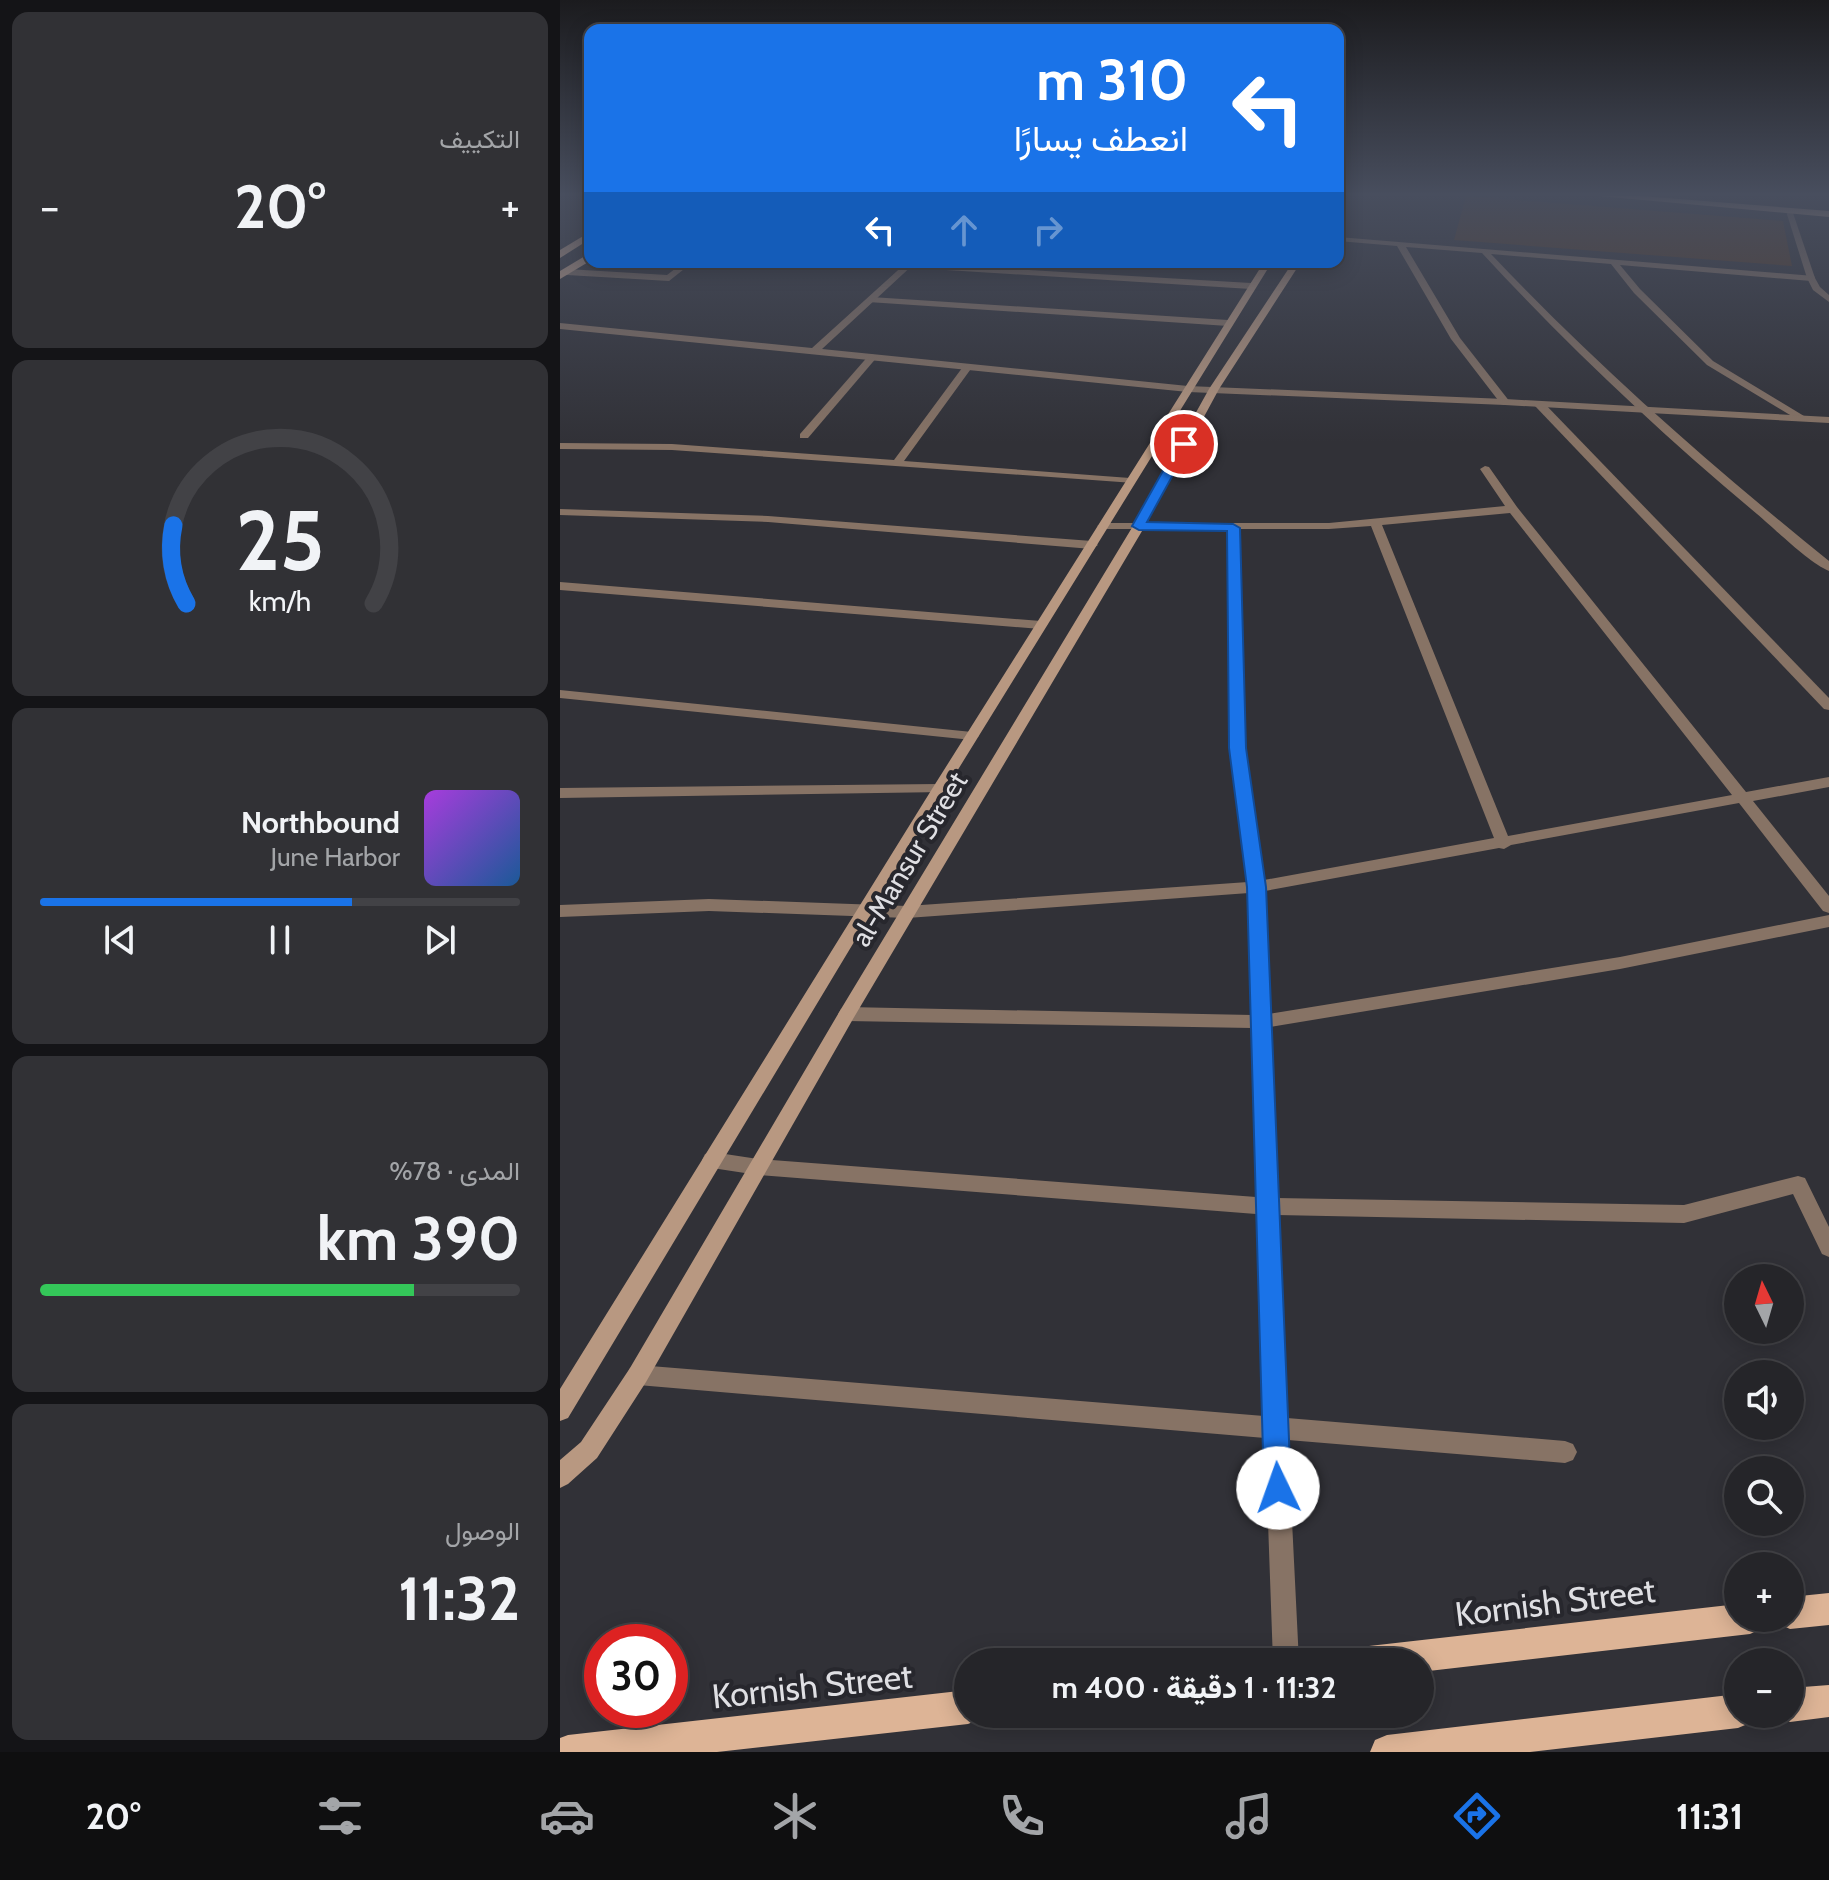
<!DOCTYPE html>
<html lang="ar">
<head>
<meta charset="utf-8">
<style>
  :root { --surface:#252529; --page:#313135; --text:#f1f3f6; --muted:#a3a5a8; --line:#424246; --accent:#1a73e8 }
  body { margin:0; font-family:Cabin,Vazirmatn,sans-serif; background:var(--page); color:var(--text); direction:rtl; height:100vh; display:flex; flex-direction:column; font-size:30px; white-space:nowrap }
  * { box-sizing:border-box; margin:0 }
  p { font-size:26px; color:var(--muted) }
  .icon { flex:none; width:44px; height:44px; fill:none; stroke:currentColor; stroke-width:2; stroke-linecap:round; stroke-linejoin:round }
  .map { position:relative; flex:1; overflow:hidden; direction:ltr }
  .side { display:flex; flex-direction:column; gap:12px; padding:12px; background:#141417; width:560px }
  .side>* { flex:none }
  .guide { position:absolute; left:24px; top:24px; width:760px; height:244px; border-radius:16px; box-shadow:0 4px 20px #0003,0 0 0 2px var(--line); direction:rtl; background:#1a73e8; color:#fff; overflow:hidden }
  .needle { width:52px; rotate:355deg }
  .fabs { position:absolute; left:1164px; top:1264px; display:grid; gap:16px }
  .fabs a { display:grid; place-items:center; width:80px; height:80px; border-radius:50%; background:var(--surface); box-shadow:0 4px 20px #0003,0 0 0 2px var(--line); font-size:40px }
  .speed { position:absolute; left:24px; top:1624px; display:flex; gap:16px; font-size:40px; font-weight:700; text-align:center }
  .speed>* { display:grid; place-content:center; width:104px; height:104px; border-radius:50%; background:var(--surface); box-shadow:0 4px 20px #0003,0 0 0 2px var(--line); line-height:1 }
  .speed .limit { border:12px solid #d22; background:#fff; color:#111 }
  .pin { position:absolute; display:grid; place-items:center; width:68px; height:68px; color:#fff; margin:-34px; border:4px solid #fff; border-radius:50%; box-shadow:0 2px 8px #0007 }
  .me { position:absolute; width:88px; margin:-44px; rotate:357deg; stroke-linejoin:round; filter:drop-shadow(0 0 6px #0008) }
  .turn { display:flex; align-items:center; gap:28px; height:168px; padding:0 24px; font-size:36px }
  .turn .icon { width:104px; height:104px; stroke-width:2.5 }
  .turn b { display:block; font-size:56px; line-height:68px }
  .lanes { display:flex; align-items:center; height:76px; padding:0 24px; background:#0003; justify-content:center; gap:40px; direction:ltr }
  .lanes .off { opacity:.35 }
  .big { font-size:60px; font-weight:800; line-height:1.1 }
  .side .card { flex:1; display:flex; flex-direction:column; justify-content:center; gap:12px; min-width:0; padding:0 28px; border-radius:16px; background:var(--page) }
  .side .dial { align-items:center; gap:0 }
  .dial svg { height:208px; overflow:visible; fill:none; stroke:var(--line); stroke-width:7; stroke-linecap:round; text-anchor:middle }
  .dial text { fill:var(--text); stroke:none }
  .song { display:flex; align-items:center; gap:24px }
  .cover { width:96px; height:96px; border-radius:12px; background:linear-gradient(135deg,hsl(280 70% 55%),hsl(210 70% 35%)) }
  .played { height:8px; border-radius:4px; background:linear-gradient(90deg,var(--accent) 65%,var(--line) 65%) }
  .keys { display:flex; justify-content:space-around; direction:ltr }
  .heat { display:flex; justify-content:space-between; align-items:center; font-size:44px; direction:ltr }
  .charge { height:12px; border-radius:6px; background:linear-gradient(90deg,#34c759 78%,var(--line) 0) }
  .trip { position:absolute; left:394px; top:1648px; width:480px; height:80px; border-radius:40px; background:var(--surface); box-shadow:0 4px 20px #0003,0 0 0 2px var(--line); font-weight:800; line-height:80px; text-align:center; direction:rtl }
  .menu { display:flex; height:128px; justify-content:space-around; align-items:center; background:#0f0f10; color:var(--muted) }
  .menu .icon { width:56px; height:56px }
  .menu .on { color:var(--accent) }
  .menu b { font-size:36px; color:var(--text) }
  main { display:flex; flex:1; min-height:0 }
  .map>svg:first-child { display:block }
  .green { fill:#533823 }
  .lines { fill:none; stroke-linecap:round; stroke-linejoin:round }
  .minor { fill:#877365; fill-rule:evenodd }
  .tertiary { fill:#877365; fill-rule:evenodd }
  .secondary { fill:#b89881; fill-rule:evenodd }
  .primary { fill:#ddb496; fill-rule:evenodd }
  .route { fill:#1a73e8; stroke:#114b97; stroke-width:2 }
  .labels { text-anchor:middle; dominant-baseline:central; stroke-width:8; stroke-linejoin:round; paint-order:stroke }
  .street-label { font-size:28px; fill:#dfdfe3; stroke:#27272d }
  .near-street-label { font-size:34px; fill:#dfdfe3; stroke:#27272d }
</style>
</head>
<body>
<main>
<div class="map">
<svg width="1269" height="1752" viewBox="0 0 1269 1752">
  <rect width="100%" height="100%" fill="#313137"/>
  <polygon class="green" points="906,196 1223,221 1232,266 894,240"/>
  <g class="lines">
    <g class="minor">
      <path d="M 778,237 L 1254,276 L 1255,278 L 1251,281 L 1060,265 L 1080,289 L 1153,361 L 1244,416 L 1244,420 L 1240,421 L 1147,365 L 1074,293 L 1051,264 L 931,254 C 1036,365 1150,465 1269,561 L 1269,571 C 1249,563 1215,529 1197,514 C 1100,433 1008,346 922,253 L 846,247 L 900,338 L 950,402 L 945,405 L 941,404 L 891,339 L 837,246 L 778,241 Z"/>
      <polygon points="124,262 133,262 109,281 7,275 3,272 7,269 107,275"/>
      <polygon points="286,262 332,262 691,283 695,286 691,289 290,264"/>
      <polygon points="311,297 668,320 673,323 668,326 308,302 307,300"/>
      <polygon points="310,354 318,356 248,438 240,438 240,434"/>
      <polygon points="405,364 413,366 344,461 570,478 574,479 574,483 112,450 0,449 0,443 112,444 334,460"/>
      <polygon points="975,402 983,402 1269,698 1269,710 1264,709 975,406"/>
      <path d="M 925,466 L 929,467 L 957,507 L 1186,792 L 1269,777 L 1269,787 L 1193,801 L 1269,896 L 1269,913 L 1263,911 L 1179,803 L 951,845 L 944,849 L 939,848 L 705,891 L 709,1014 L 1060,957 L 1269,915 L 1269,927 L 1060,969 L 710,1027 L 716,1198 L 1124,1205 L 1238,1176 L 1245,1178 L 1269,1227 L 1269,1257 L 1262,1254 L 1233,1194 L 1124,1223 L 717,1215 L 727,1418 L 1005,1441 L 1013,1444 L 1017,1452 L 1013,1460 L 1005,1463 L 728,1440 L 739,1662 L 713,1662 L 705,1438 L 78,1385 L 70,1382 L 67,1375 L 70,1368 L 78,1365 L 704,1416 L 696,1214 L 198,1175 L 152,1168 L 145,1166 L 142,1160 L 145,1154 L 152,1152 L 198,1159 L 696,1197 L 692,1028 L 287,1021 L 281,1019 L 278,1014 L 281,1009 L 287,1007 L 692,1015 L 689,893 L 347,918 L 149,911 L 0,917 L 0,905 L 149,899 L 347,906 L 688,882 L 670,748 L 667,529 L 543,529 L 537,526 L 543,523 L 769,523 L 945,506 L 920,469 ZM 950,513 L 1172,795 L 948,836 L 822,525 ZM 811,526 L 934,838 L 704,880 L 684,748 L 679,529 L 769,529 Z"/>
      <polygon points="0,509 208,516 532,541 538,545 532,549 208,522 0,515"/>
      <polygon points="0,582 481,621 487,625 481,629 0,590"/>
      <polygon points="0,690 412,732 419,736 412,740 0,698"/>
      <polygon points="379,784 384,786 386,789 384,792 0,798 0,788"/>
    </g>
    <g class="tertiary">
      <polygon points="1225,208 1232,210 1255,278 1260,287 1269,295 1269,302 1253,290 1247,278"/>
      <polygon points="347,262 356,262 262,349 628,386 945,399 1269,417 1269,423 945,405 628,392 0,329 0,323 252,348"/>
    </g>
    <g class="secondary">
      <polygon points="704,262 712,262 386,789 8,1418 0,1421 0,1389 372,789"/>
      <polygon points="733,262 741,262 659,389 585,526 293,1019 86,1382 37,1458 8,1484 0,1488 0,1460 21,1442 70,1368 281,1009 573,526 649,389"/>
    </g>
    <g class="primary">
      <polygon points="1039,196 1081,196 1269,211 1269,217"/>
      <polygon points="30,232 30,239 0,258 0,250"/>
      <polygon points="30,253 30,261 0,279 0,271"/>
      <polygon points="1269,1593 1269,1625 1230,1629 1219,1624 1216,1618 1230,1618 1230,1597"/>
      <polygon points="1178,1604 1178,1618 1206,1618 1201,1629 1190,1634 860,1672 860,1662 793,1662 798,1651 809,1646"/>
      <polygon points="1269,1685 1269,1717 1230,1722 1218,1717 1217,1714 1230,1714 1230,1688"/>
      <polygon points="408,1690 408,1714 422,1714 420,1719 408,1724 157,1752 0,1752 0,1738 8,1735"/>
      <polygon points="1178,1694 1178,1714 1193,1714 1190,1723 1178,1728 970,1752 810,1752 815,1740 827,1735"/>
    </g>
  </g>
  <linearGradient id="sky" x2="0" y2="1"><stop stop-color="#1b1b1e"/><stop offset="0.44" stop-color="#484e5e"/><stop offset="1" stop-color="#484e5e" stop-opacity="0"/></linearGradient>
  <rect width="1269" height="442" fill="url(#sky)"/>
  <polygon class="route" points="624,441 630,444 587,522 673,524 680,528 686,748 706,887 731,1488 727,1497 718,1501 708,1497 704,1488 687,887 669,748 667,531 579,530 572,526 618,444"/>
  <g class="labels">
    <g class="street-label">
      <text transform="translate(349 859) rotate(-59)">al-Mansur Street</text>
    </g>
    <g class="near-street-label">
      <text transform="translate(995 1602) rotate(-7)">Kornish Street</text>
      <text transform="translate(252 1686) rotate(-6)">Kornish Street</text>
    </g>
  </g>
</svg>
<div class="fabs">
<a><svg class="needle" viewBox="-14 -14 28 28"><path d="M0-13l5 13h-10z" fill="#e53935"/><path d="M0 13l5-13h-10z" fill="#a3a5a8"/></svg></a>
<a><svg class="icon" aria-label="sound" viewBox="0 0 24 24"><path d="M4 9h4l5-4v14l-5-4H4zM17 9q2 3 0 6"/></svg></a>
<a><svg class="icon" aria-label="search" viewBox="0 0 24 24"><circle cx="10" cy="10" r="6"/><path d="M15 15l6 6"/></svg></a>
<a>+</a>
<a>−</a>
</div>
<div class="speed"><div class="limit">30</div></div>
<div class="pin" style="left:624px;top:444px;background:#d93025"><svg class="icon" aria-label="arrive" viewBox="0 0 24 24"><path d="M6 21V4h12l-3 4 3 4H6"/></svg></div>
<svg class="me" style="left:718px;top:1488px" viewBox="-20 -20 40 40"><circle r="19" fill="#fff"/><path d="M0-13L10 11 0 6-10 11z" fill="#1a73e8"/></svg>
<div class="trip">11:32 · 1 دقيقة · 400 m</div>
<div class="guide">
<div class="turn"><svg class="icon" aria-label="left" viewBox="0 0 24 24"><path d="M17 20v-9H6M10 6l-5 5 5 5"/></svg><div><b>310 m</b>انعطف يسارًا</div></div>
<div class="lanes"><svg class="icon" aria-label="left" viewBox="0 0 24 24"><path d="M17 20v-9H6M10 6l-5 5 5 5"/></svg><svg class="icon off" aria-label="ahead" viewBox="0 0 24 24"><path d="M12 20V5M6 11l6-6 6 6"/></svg><svg class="icon off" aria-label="right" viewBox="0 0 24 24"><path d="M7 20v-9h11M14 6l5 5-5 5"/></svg></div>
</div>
</div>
<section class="side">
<div class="card"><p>التكييف</p>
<div class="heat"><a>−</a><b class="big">20°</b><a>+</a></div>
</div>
<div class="card dial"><svg viewBox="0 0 100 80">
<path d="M14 69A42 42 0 1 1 86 69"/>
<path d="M14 69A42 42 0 0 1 9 39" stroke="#1a73e8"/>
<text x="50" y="56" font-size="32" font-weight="700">25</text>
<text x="50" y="72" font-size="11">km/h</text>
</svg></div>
<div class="card">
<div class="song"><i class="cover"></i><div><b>Northbound</b><p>June Harbor</p></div></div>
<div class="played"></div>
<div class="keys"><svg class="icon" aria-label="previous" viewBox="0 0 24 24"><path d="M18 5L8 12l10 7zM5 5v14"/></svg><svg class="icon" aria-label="pause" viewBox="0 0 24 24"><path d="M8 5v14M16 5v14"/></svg><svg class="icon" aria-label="next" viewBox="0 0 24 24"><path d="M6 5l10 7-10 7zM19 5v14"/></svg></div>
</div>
<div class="card"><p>المدى · 78%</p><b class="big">390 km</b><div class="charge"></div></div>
<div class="card"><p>الوصول</p><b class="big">11:32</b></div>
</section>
</main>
<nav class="menu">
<b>11:31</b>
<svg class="icon on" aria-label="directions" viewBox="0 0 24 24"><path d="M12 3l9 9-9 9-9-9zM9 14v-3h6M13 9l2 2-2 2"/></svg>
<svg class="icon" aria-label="music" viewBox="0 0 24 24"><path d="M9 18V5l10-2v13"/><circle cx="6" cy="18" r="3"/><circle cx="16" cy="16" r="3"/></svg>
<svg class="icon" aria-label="phone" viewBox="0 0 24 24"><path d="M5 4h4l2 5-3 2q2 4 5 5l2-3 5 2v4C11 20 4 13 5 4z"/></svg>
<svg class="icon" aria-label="climate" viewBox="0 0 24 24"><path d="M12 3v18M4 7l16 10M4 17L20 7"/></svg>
<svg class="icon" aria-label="car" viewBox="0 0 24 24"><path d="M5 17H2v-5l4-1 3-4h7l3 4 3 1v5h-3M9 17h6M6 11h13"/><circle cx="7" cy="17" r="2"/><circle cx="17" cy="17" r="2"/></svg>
<svg class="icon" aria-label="filters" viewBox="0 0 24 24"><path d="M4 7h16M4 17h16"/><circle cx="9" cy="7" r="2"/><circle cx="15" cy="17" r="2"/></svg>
<b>20°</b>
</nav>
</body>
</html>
